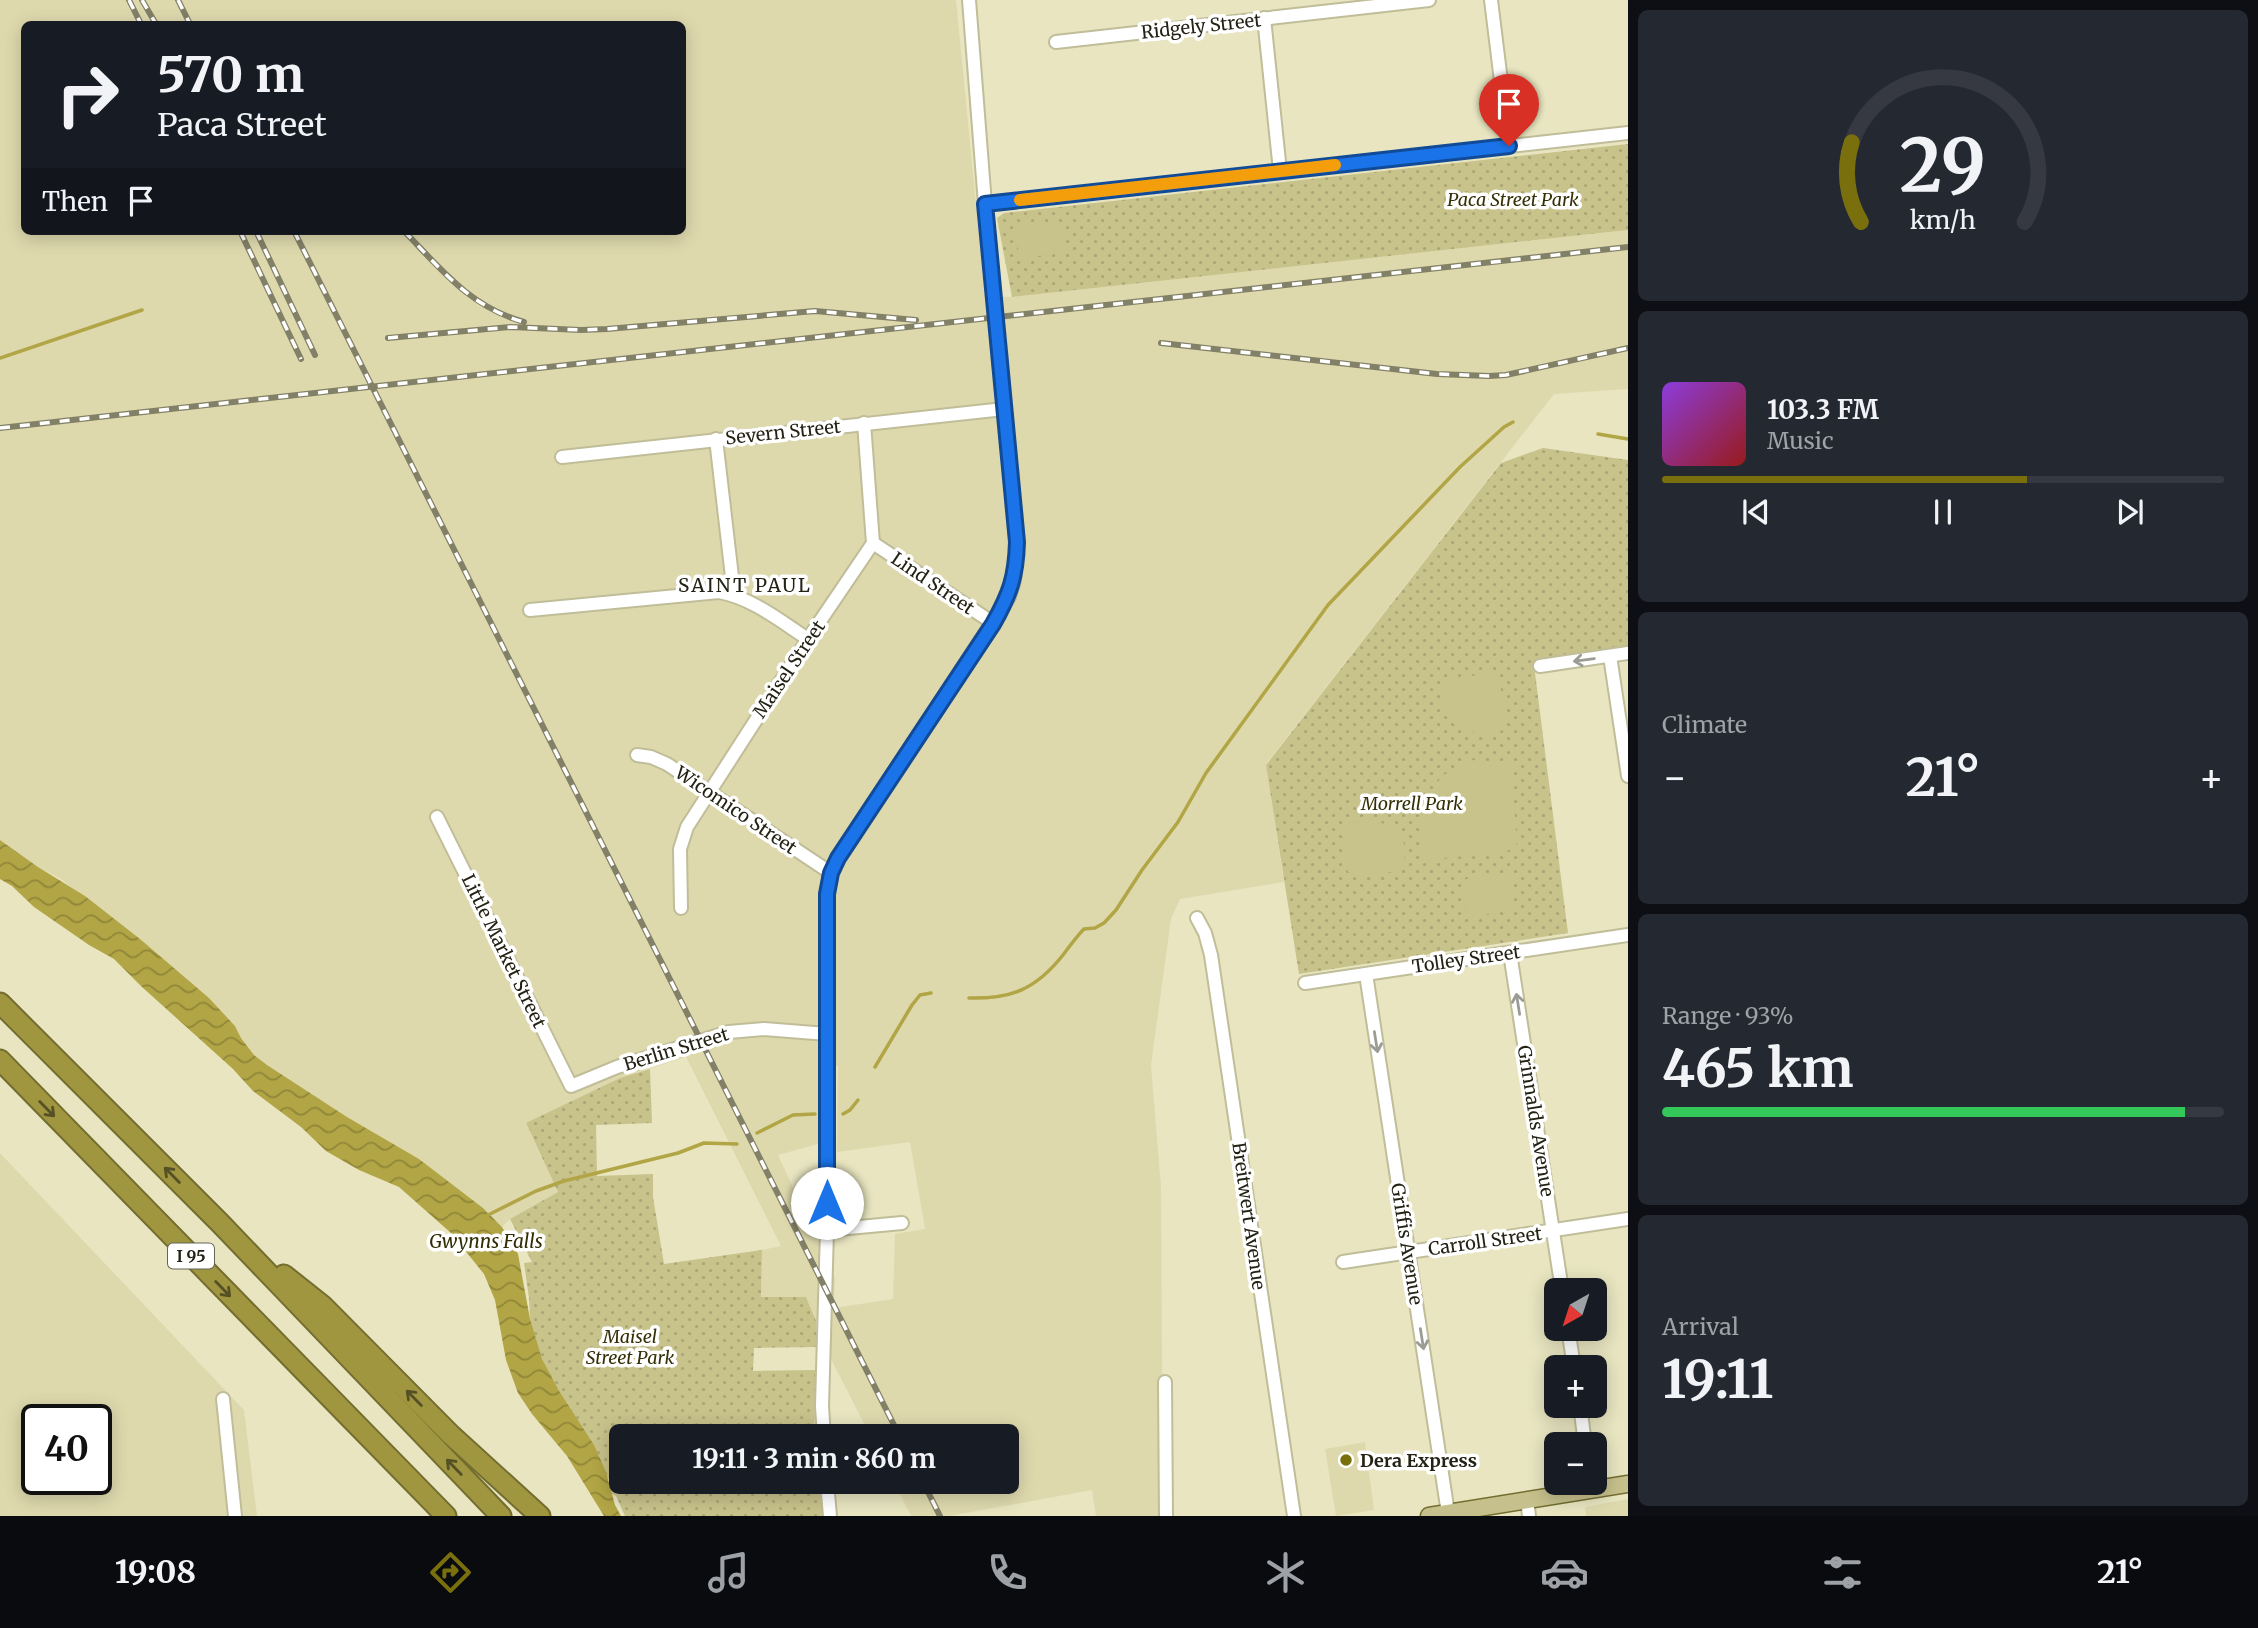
<!DOCTYPE html>
<html lang="en">
<head>
<meta charset="utf-8">
<style>
  :root { --surface:#171b24; --page:#242831; --text:#f1f3f6; --muted:#9ea1a6; --line:#363941; --accent:#796f0d }
  body { margin:0; font-family:Merriweather,serif; background:var(--page); color:var(--text); height:100vh; display:flex; flex-direction:column; font-size:26px; white-space:nowrap }
  * { box-sizing:border-box; margin:0 }
  p { font-size:23px; color:var(--muted) }
  .icon { flex:none; width:38px; height:38px; fill:none; stroke:currentColor; stroke-width:2; stroke-linecap:round; stroke-linejoin:round }
  .map { position:relative; flex:1; overflow:hidden }
  .panel { display:flex; flex-direction:column; gap:10px; padding:10px; background:#0d0f14; width:630px }
  .panel>* { flex:none }
  .guide { position:absolute; left:21px; top:21px; width:665px; height:214px; border-radius:10px; box-shadow:0 4px 18px #0003; background:#171b24; color:var(--text); overflow:hidden }
  .needle { width:46px; rotate:219deg }
  .tools { position:absolute; left:1544px; top:1278px; display:grid; gap:14px }
  .tools a { display:grid; place-items:center; width:63px; height:63px; border-radius:10px; background:var(--surface); box-shadow:0 4px 18px #0003; font-size:35px }
  .speed { position:absolute; left:21px; top:1404px; display:flex; gap:14px; font-size:35px; font-weight:700; text-align:center }
  .speed>* { display:grid; place-content:center; width:91px; height:91px; border-radius:50%; background:var(--surface); box-shadow:0 4px 18px #0003; line-height:1 }
  .speed .limit { border:4px solid #111; border-radius:10px; background:#fff; color:#111 }
  .pin { position:absolute; display:grid; place-items:center; width:60px; height:60px; color:#fff; margin:-72px -30px; border-radius:50% 50% 50% 0; rotate:-45deg; box-shadow:0 0 7px #0007 }
  .pin .icon { rotate:45deg }
  .me { position:absolute; width:77px; margin:-38px; rotate:0deg; stroke-linejoin:round; filter:drop-shadow(0 0 5px #0008) }
  .turn { display:flex; align-items:center; gap:24px; height:147px; padding:0 21px; font-size:32px }
  .turn .icon { width:91px; height:91px; stroke-width:2.5 }
  .turn b { display:block; font-size:49px; line-height:60px }
  .then { display:flex; align-items:center; height:66px; padding:0 21px; background:#0003; gap:14px; font-size:26px }
  .big { font-size:52px; font-weight:700; line-height:1.1 }
  .panel .tile { flex:1; display:flex; flex-direction:column; justify-content:center; gap:10px; min-width:0; padding:0 24px; border-radius:10px; background:var(--page) }
  .panel .dial { align-items:center; gap:0 }
  .dial svg { height:182px; overflow:visible; fill:none; stroke:var(--line); stroke-width:7; stroke-linecap:round; text-anchor:middle }
  .dial text { fill:var(--text); stroke:none }
  .song { display:flex; align-items:center; gap:21px }
  .cover { width:84px; height:84px; border-radius:10px; background:linear-gradient(135deg,hsl(270 70% 55%),hsl(0 70% 35%)) }
  .played { height:7px; border-radius:4px; background:linear-gradient(90deg,var(--accent) 65%,var(--line) 65%) }
  .keys { display:flex; justify-content:space-around; direction:ltr }
  .heat { display:flex; justify-content:space-between; align-items:center; font-size:38px; direction:ltr }
  .charge { height:10px; border-radius:5px; background:linear-gradient(90deg,#34c759 93%,var(--line) 0) }
  .trip { position:absolute; left:609px; top:1424px; width:410px; height:70px; border-radius:10px; background:var(--surface); box-shadow:0 4px 18px #0003; font-weight:700; line-height:70px; text-align:center }
  .tabs { display:flex; height:112px; justify-content:space-around; align-items:center; background:#090b0e; color:var(--muted) }
  .tabs .icon { width:49px; height:49px }
  .tabs .current { color:var(--accent) }
  .tabs b { font-size:32px; color:var(--text) }
  main { display:flex; flex:1; min-height:0 }
  .map>svg:first-child { display:block }
  .built { fill:#ded9ad; fill-rule:evenodd }
  .park { fill:url(#park-dots) }
  .pitch { fill:#c8c28b }
  .water { fill:url(#water-waves) }
  .lines { fill:none; stroke-linecap:round; stroke-linejoin:round }
  .stream { stroke:#b1a545; stroke-width:3.5 }
  .minor-casing { stroke:#c0bd99; stroke-width:16 }
  .major-casing { stroke:#746d30; stroke-width:19 }
  .highway-casing { stroke:#746d30; stroke-width:23 }
  .minor { stroke:#fff; stroke-width:12 }
  .major { stroke:#c6c08c; stroke-width:16 }
  .highway { stroke:#a0963f; stroke-width:19 }
  .rail-casing { stroke:#828067; stroke-width:6 }
  .rail { stroke:#fff; stroke-width:3.5; stroke-dasharray:10; stroke-linecap:butt }
  .oneway { stroke:#9c9c95 }
  .oneway2 { stroke:#555025 }
  .route-casing { stroke:#114b97; stroke-width:18 }
  .route { stroke:#1a73e8; stroke-width:12 }
  .slow { stroke:#f59e0b; stroke-width:12 }
  .poi-dot { fill:#796f0d; stroke:#fff; stroke-width:2.5 }
  .labels { text-anchor:middle; dominant-baseline:central; stroke-width:7; stroke-linejoin:round; paint-order:stroke }
  .shield { fill:#fff; stroke:#65645a; stroke-width:2 }
  .shield-label { font-size:16px; font-weight:bold; fill:#232214 }
  .street-label { font-size:18px; fill:#232214; stroke:#fff }
  .park-label { font-size:18px; font-style:italic; fill:#353005; stroke:#fff }
  .poi-label { font-size:18px; font-weight:bold; fill:#232214; stroke:#fff; text-anchor:start }
  .neighbourhood-label { font-size:19px; letter-spacing:2px; fill:#232214; stroke:#fff }
  .water-label { font-size:19px; font-style:italic; fill:#312c02; stroke:#fff }
</style>
</head>
<body>
<main>
<div class="map">
<svg width="1628" height="1516" viewBox="0 0 1628 1516">
  <defs>
    <pattern id="park-dots" width="8" height="8" patternUnits="userSpaceOnUse" patternTransform="scale(1.75)"><rect width="8" height="8" fill="#c8c28b"/><path d="M2 2h.1M6 6h.1" fill="none" stroke="#aca677" stroke-width="1.8" stroke-linecap="round"/></pattern>
    <pattern id="water-waves" width="16" height="10" patternUnits="userSpaceOnUse" patternTransform="scale(1.75)"><rect width="16" height="10" fill="#b1a545"/><path d="M0 5q4-4 8 0t8 0" fill="none" stroke="#908638"/></pattern>
  </defs>
  <rect width="100%" height="100%" fill="#e8e5c0"/>
  <g class="built">
    <path d="M 0,0 L 956,0 L 985,296 L 1012,297 L 1628,230 L 1628,389 L 1554,394 L 1266,764 L 1284,882 L 1180,899 L 1171,919 L 1151,1065 L 1161,1187 L 1163,1516 L 1096,1516 L 1092,1490 L 950,1516 L 911,1516 L 894,1482 L 1006,1482 L 1006,1437 L 871,1437 L 833,1363 L 806,1297 L 761,1298 L 762,1250 L 781,1246 L 686,1057 L 620,1078 L 526,1124 L 558,1192 L 510,1219 L 502,1227 L 483,1208 L 419,1159 L 347,1117 L 267,1065 L 254,1055 L 241,1038 L 235,1026 L 209,998 L 61,879 L 38,867 L 0,840 ZM 24,24 L 682,24 L 682,231 L 24,231 ZM 818,1064 L 838,1066 L 837,1152 L 910,1142 L 925,1229 L 895,1234 L 893,1299 L 834,1308 L 835,1278 L 778,1155 L 818,1144 Z"/>
    <path d="M 0,1153 L 244,1410 L 257,1516 L 0,1516 ZM 37,1419 L 96,1419 L 96,1479 L 37,1479 Z"/>
    <polygon points="1365,1442 1374,1510 1336,1516 1325,1449"/>
    <polygon points="1628,1499 1628,1516 1586,1516 1585,1507"/>
  </g>
  <g class="park">
    <polygon points="1628,144 1628,230 1012,297 997,218 1004,213"/>
    <polygon points="1543,448 1628,460 1628,650 1534,665 1568,933 1299,974 1266,765 1501,463"/>
    <polygon points="650,1069 652,1123 596,1125 597,1176 653,1174 653,1197 664,1264 762,1250 761,1297 806,1297 816,1321 816,1347 754,1348 753,1371 816,1370 814,1437 621,1437 621,1482 818,1482 823,1516 625,1516 616,1496 608,1491 609,1488 614,1488 597,1461 588,1459 531,1335 529,1298 524,1263 532,1262 510,1219 558,1192 526,1123 620,1078"/>
  </g>
  <g class="pitch">
    <polygon points="1063,223 1066,253 1019,258 1016,227"/>
    <path d="M 1488,673 L 1496,674 L 1500,684 L 1507,729 C 1466,742 1440,726 1440,682 Z"/>
    <path d="M 1471,760 L 1510,763 L 1517,842 L 1515,847 L 1505,852 L 1423,860 C 1417,815 1424,777 1471,760 Z"/>
    <path d="M 1366,819 C 1381,820 1403,831 1405,848 C 1406,855 1403,864 1401,871 L 1355,876 L 1348,872 L 1342,824 Z"/>
    <polygon points="1510,872 1515,910 1467,917 1461,880"/>
  </g>
  <polygon class="water" points="0,840 38,867 85,896 140,939 209,998 235,1026 241,1038 254,1055 267,1065 347,1117 419,1159 483,1208 502,1227 518,1254 530,1319 542,1359 559,1391 594,1445 606,1472 615,1505 621,1516 604,1516 567,1456 532,1414 518,1393 506,1360 495,1300 484,1274 451,1233 399,1187 359,1170 326,1151 301,1127 253,1091 233,1069 142,987 114,959 89,945 34,907 12,886 0,879"/>
  <g class="lines">
    <g class="stream">
      <polyline points="0,358 142,310"/>
      <polyline points="1598,434 1628,439"/>
      <path d="M 969,998 C 1012,999 1036,989 1063,955 C 1070,946 1076,937 1084,929 L 1095,928 L 1104,923 L 1116,910 L 1142,870 L 1178,822 L 1206,773 L 1328,605 L 1460,467 L 1504,427 L 1513,422"/>
      <polyline points="875,1067 912,1005 920,995 931,993"/>
      <polyline points="843,1114 850,1110 858,1100"/>
      <polyline points="757,1133 793,1115 815,1114"/>
      <polyline points="486,1216 536,1191 564,1181 678,1153 704,1143 737,1144"/>
    </g>
    <defs>
      <g id="minor">
        <polyline points="1491,0 1509,146"/>
        <polyline points="1264,18 1280,171"/>
        <polyline points="1056,42 1429,0"/>
        <polyline points="985,204 1628,133"/>
        <polyline points="716,439 734,594"/>
        <polyline points="562,457 1004,409"/>
        <polyline points="873,543 993,623"/>
        <path d="M 530,610 L 719,592 C 752,598 780,621 808,639"/>
        <polyline points="1610,656 1628,776"/>
        <polyline points="1540,666 1628,653"/>
        <polyline points="637,755 651,757 667,764 831,873"/>
        <polyline points="437,817 571,1086 617,1067 729,1032 764,1029 827,1034"/>
        <polyline points="681,908 680,849 687,827 808,639 873,543 864,423"/>
        <polyline points="1197,918 1205,933 1211,955 1294,1516"/>
        <polyline points="1510,953 1562,1290"/>
        <polyline points="1366,974 1448,1513"/>
        <polyline points="1305,983 1628,935"/>
        <polyline points="827,1230 902,1223"/>
        <polyline points="1343,1262 1628,1219"/>
        <polyline points="1568,1328 1574,1367"/>
        <polyline points="1165,1382 1166,1516"/>
        <polyline points="223,1399 235,1516"/>
        <polyline points="1580,1405 1585,1444"/>
        <polyline points="824,1437 822,1406 827,1230 827,894 831,873 838,858 1009,597 1014,581 1017,542 985,204 969,0"/>
        <polyline points="827,1482 830,1516"/>
        <polyline points="1527,1500 1529,1516"/>
      </g>
      <polyline id="major" points="1429,1516 1628,1484"/>
      <g id="highway">
        <polyline points="0,1003 220,1223 501,1516"/>
        <polyline points="0,1060 446,1516"/>
        <polyline points="284,1275 323,1306 451,1435 540,1516"/>
      </g>
    </defs>
    <use href="#minor" class="minor-casing"/>
    <use href="#major" class="major-casing"/>
    <use href="#highway" class="highway-casing"/>
    <use href="#minor" class="minor"/>
    <use href="#major" class="major"/>
    <use href="#highway" class="highway"/>
    <defs>
      <g id="rail">
        <polyline points="129,0 141,24"/>
        <polyline points="142,0 156,24"/>
        <polyline points="178,0 190,24"/>
        <polyline points="240,231 301,359"/>
        <polyline points="256,231 315,355"/>
        <polyline points="294,231 900,1437"/>
        <path d="M 404,231 C 441,269 470,307 524,322"/>
        <polyline points="388,338 511,327 581,330 607,329 815,311 916,320"/>
        <polyline points="1161,343 1437,374 1489,376 1506,375 1628,348"/>
        <polyline points="0,428 1628,247"/>
        <polyline points="923,1482 940,1516"/>
      </g>
    </defs>
    <use href="#rail" class="rail-casing"/>
    <use href="#rail" class="rail"/>
  </g>
  <defs><path id="oneway-shaft" d="M-6 0H5M1.5-3L5.5 0L1.5 3" fill="none" stroke-width="1.6" stroke-linecap="round" stroke-linejoin="round" transform="scale(1.75)"/></defs>
  <g class="oneway">
    <use href="#oneway-shaft" transform="translate(1584 660) rotate(172)"/>
    <use href="#oneway-shaft" transform="translate(1518 1004) rotate(-99)"/>
    <use href="#oneway-shaft" transform="translate(1376 1042) rotate(81)"/>
    <use href="#oneway-shaft" transform="translate(1422 1339) rotate(81)"/>
  </g>
  <g class="oneway2">
    <use href="#oneway-shaft" transform="translate(47 1109) rotate(46)"/>
    <use href="#oneway-shaft" transform="translate(172 1175) rotate(-135)"/>
    <use href="#oneway-shaft" transform="translate(223 1289) rotate(46)"/>
    <use href="#oneway-shaft" transform="translate(414 1398) rotate(-135)"/>
    <use href="#oneway-shaft" transform="translate(454 1467) rotate(-134)"/>
  </g>
  <g class="lines">
    <defs>
      <path id="route" d="M 827,1203 L 827,894 L 831,873 L 838,858 L 993,624 C 1010,594 1016,577 1017,542 L 985,204 L 1509,146"/>
    </defs>
    <use href="#route" class="route-casing"/>
    <use href="#route" class="route"/>
    <polyline class="slow" points="1020,200 1335,165"/>
  </g>
  <circle class="poi-dot" cx="1346" cy="1460" r="7"/>
  <g class="labels">
    <rect class="shield" x="168" y="1243.5" width="46" height="25" rx="5"/>
    <g class="shield-label">
      <text x="191" y="1256">I 95</text>
    </g>
    <g class="street-label">
      <text transform="translate(1201 26) rotate(-6)">Ridgely Street</text>
      <text transform="translate(783 432) rotate(-6)">Severn Street</text>
      <text transform="translate(933 583) rotate(34)">Lind Street</text>
      <text transform="translate(789 669) rotate(-56)">Maisel Street</text>
      <text transform="translate(736 810) rotate(34)">Wicomico Street</text>
      <text transform="translate(504 951) rotate(64)">Little Market Street</text>
      <text transform="translate(1466 959) rotate(-8)">Tolley Street</text>
      <text transform="translate(676 1049) rotate(-17)">Berlin Street</text>
      <text transform="translate(1536 1121) rotate(81)">Grinnalds Avenue</text>
      <text transform="translate(1249 1216) rotate(82)">Breitwert Avenue</text>
      <text transform="translate(1485 1241) rotate(-8)">Carroll Street</text>
      <text transform="translate(1407 1244) rotate(81)">Griffis Avenue</text>
    </g>
    <g class="park-label">
      <text x="1513" y="199">Paca Street Park</text>
      <text x="1412" y="803">Morrell Park</text>
      <text x="630" y="1336">Maisel<tspan x="630" dy="21">Street Park</tspan></text>
    </g>
    <g class="poi-label">
      <text x="1360" y="1460">Dera Express</text>
    </g>
    <g class="neighbourhood-label">
      <text x="745" y="585">SAINT PAUL</text>
    </g>
    <g class="water-label">
      <text x="486" y="1241">Gwynns Falls</text>
    </g>
  </g>
</svg>
<div class="tools">
<a><svg class="needle" viewBox="-14 -14 28 28"><path d="M0-13l5 13h-10z" fill="#e53935"/><path d="M0 13l5-13h-10z" fill="#9ea1a6"/></svg></a>
<a>+</a>
<a>−</a>
</div>
<div class="speed"><div class="limit">40</div></div>
<div class="pin" style="left:1509px;top:146px;background:#d93025"><svg class="icon" aria-label="arrive" viewBox="0 0 24 24"><path d="M6 21V4h12l-3 4 3 4H6"/></svg></div>
<svg class="me" style="left:827px;top:1203px" viewBox="-20 -20 40 40"><circle r="19" fill="#fff"/><path d="M0-13L10 11 0 6-10 11z" fill="#1a73e8"/></svg>
<div class="trip">19:11 · 3 min · 860 m</div>
<div class="guide">
<div class="turn"><svg class="icon" aria-label="right" viewBox="0 0 24 24"><path d="M7 20v-9h11M14 6l5 5-5 5"/></svg><div><b>570 m</b>Paca Street</div></div>
<div class="then">Then<svg class="icon" aria-label="arrive" viewBox="0 0 24 24"><path d="M6 21V4h12l-3 4 3 4H6"/></svg></div>
</div>
</div>
<section class="panel">
<div class="tile dial"><svg viewBox="0 0 100 80">
<path d="M14 69A42 42 0 1 1 86 69"/>
<path d="M14 69A42 42 0 0 1 10 34" stroke="#796f0d"/>
<text x="50" y="56" font-size="32" font-weight="700">29</text>
<text x="50" y="72" font-size="11">km/h</text>
</svg></div>
<div class="tile">
<div class="song"><i class="cover"></i><div><b>103.3 FM</b><p>Music</p></div></div>
<div class="played"></div>
<div class="keys"><svg class="icon" aria-label="previous" viewBox="0 0 24 24"><path d="M18 5L8 12l10 7zM5 5v14"/></svg><svg class="icon" aria-label="pause" viewBox="0 0 24 24"><path d="M8 5v14M16 5v14"/></svg><svg class="icon" aria-label="next" viewBox="0 0 24 24"><path d="M6 5l10 7-10 7zM19 5v14"/></svg></div>
</div>
<div class="tile"><p>Climate</p>
<div class="heat"><a>−</a><b class="big">21°</b><a>+</a></div>
</div>
<div class="tile"><p>Range · 93%</p><b class="big">465 km</b><div class="charge"></div></div>
<div class="tile"><p>Arrival</p><b class="big">19:11</b></div>
</section>
</main>
<nav class="tabs">
<b>19:08</b>
<svg class="icon current" aria-label="directions" viewBox="0 0 24 24"><path d="M12 3l9 9-9 9-9-9zM9 14v-3h6M13 9l2 2-2 2"/></svg>
<svg class="icon" aria-label="music" viewBox="0 0 24 24"><path d="M9 18V5l10-2v13"/><circle cx="6" cy="18" r="3"/><circle cx="16" cy="16" r="3"/></svg>
<svg class="icon" aria-label="phone" viewBox="0 0 24 24"><path d="M5 4h4l2 5-3 2q2 4 5 5l2-3 5 2v4C11 20 4 13 5 4z"/></svg>
<svg class="icon" aria-label="climate" viewBox="0 0 24 24"><path d="M12 3v18M4 7l16 10M4 17L20 7"/></svg>
<svg class="icon" aria-label="car" viewBox="0 0 24 24"><path d="M5 17H2v-5l4-1 3-4h7l3 4 3 1v5h-3M9 17h6M6 11h13"/><circle cx="7" cy="17" r="2"/><circle cx="17" cy="17" r="2"/></svg>
<svg class="icon" aria-label="filters" viewBox="0 0 24 24"><path d="M4 7h16M4 17h16"/><circle cx="9" cy="7" r="2"/><circle cx="15" cy="17" r="2"/></svg>
<b>21°</b>
</nav>
</body>
</html>
